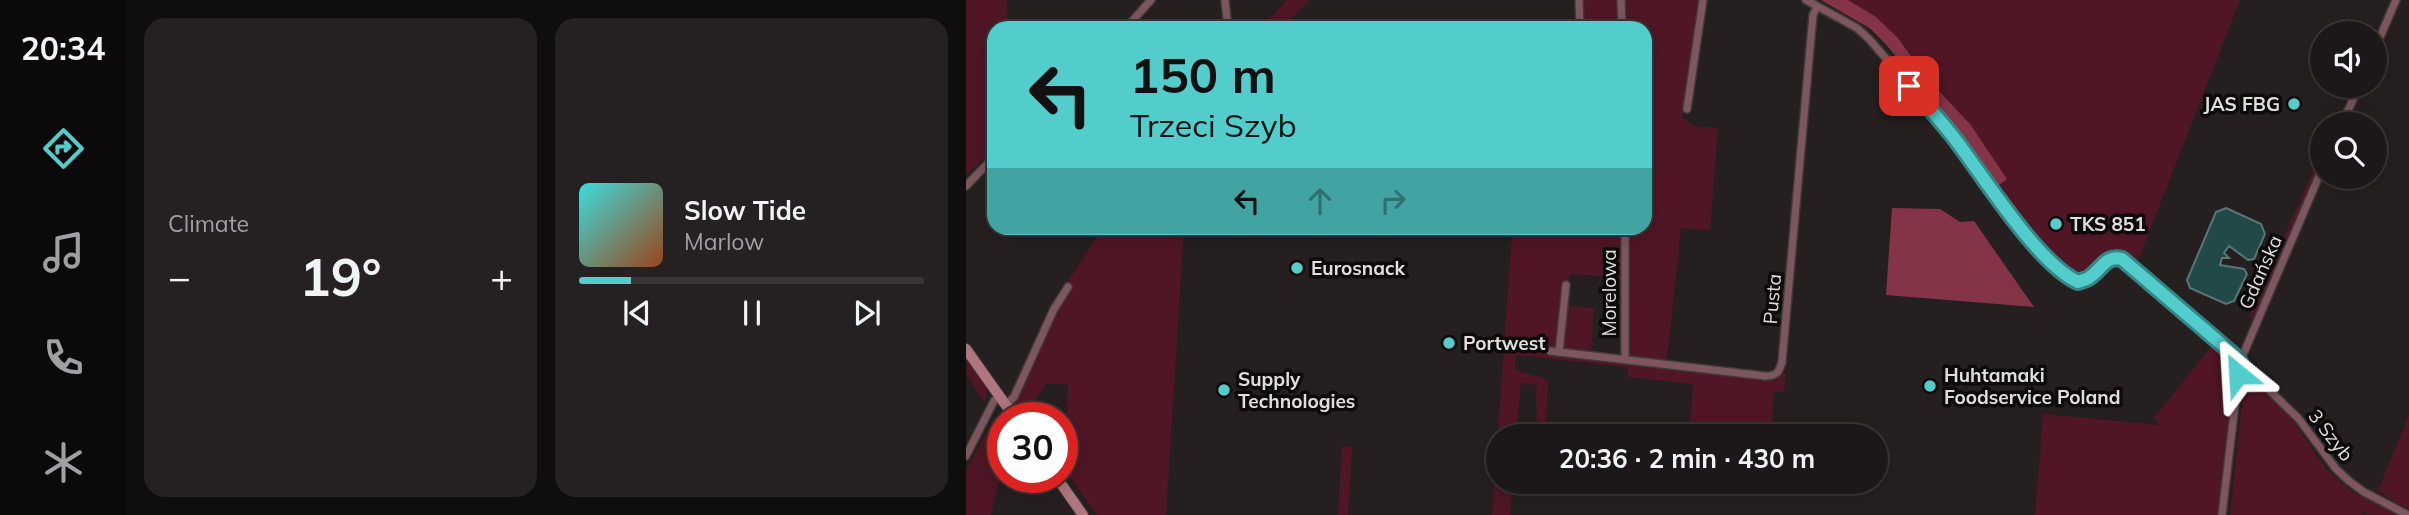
<!DOCTYPE html>
<html lang="en">
<head>
<meta charset="utf-8">
<style>
  :root { --surface:#1c1718; --page:#252021; --text:#f1f3f6; --muted:#a09fa2; --line:#3a3637; --accent:#52cdcc }
  body { margin:0; font-family:Mulish,sans-serif; background:var(--page); color:var(--text); height:100vh; display:flex; flex-direction:column; font-size:26px; white-space:nowrap }
  * { box-sizing:border-box; margin:0 }
  p { font-size:23px; color:var(--muted) }
  .icon { flex:none; width:38px; height:38px; fill:none; stroke:currentColor; stroke-width:2; stroke-linecap:round; stroke-linejoin:round }
  .map { position:relative; flex:1; overflow:hidden }
  .panel { display:flex; flex-direction:column; gap:18px; padding:18px; background:#0f0d0d; width:840px }
  .panel>* { flex:none }
  .banner { position:absolute; left:21px; top:21px; width:665px; height:214px; border-radius:21px; box-shadow:0 4px 18px #0003,0 0 0 2px var(--line); background:#52cdcc; color:#111; overflow:hidden }
  .tools { position:absolute; left:1344px; top:21px; display:grid; gap:14px }
  .tools a { display:grid; place-items:center; width:77px; height:77px; border-radius:50%; background:var(--surface); box-shadow:0 4px 18px #0003,0 0 0 2px var(--line); font-size:35px }
  .speed { position:absolute; left:21px; top:402px; display:flex; gap:14px; font-size:35px; font-weight:700; text-align:center }
  .speed>* { display:grid; place-content:center; width:91px; height:91px; border-radius:50%; background:var(--surface); box-shadow:0 4px 18px #0003,0 0 0 2px var(--line); line-height:1 }
  .speed .limit { border:10px solid #d22; background:#fff; color:#111 }
  .pin { position:absolute; display:grid; place-items:center; width:60px; height:60px; color:#fff; margin:-30px; border-radius:14px; box-shadow:0 4px 10px #0006 }
  .me { position:absolute; width:77px; margin:-38px; rotate:333deg; stroke-linejoin:round; filter:drop-shadow(0 0 5px #0008) }
  .turn { display:flex; align-items:center; gap:24px; height:147px; padding:0 28px; font-size:32px }
  .turn .icon { width:91px; height:91px; stroke-width:2.5 }
  .turn b { display:block; font-size:49px; line-height:60px }
  .lanes { display:flex; align-items:center; height:66px; padding:0 28px; background:#0003; justify-content:center; gap:35px; direction:ltr }
  .lanes .off { opacity:.35 }
  .big { font-size:52px; font-weight:700; line-height:1.1 }
  .panel .widget { flex:1; display:flex; flex-direction:column; justify-content:center; gap:10px; min-width:0; padding:0 24px; border-radius:21px; background:var(--page) }
  .song { display:flex; align-items:center; gap:21px }
  .cover { width:84px; height:84px; border-radius:10px; background:linear-gradient(135deg,hsl(180 70% 55%),hsl(20 70% 35%)) }
  .played { height:7px; border-radius:4px; background:linear-gradient(90deg,var(--accent) 15%,var(--line) 15%) }
  .keys { display:flex; justify-content:space-around; direction:ltr }
  .heat { display:flex; justify-content:space-between; align-items:center; font-size:38px; direction:ltr }
  .panel .tiles { flex:1; display:grid; gap:18px; grid-template-columns:repeat(2,1fr) }
  .trip { position:absolute; left:520px; top:424px; width:402px; height:70px; border-radius:35px; background:var(--surface); box-shadow:0 4px 18px #0003,0 0 0 2px var(--line); font-weight:700; line-height:70px; text-align:center }
  main { display:flex; flex:1; min-height:0 }
  .tab-bar { display:flex; flex-direction:column; width:126px; justify-content:space-around; align-items:center; background:#0b090a; color:var(--muted) }
  .tab-bar .icon { width:49px; height:49px }
  .tab-bar .active { color:var(--accent) }
  .tab-bar b { font-size:32px; color:var(--text) }
  .map>svg:first-child { display:block }
  .green { fill:#501625; fill-rule:evenodd }
  .forest { fill:#853347 }
  .water { fill:#204948; stroke:#5a7575; stroke-width:2 }
  .lines { fill:none; stroke-linecap:round; stroke-linejoin:round }
  .street-casing { stroke:#3f3a3a; stroke-width:10 }
  .secondary-casing { stroke:#3f3a3a; stroke-width:12 }
  .street { stroke:#7d575d; stroke-width:7 }
  .secondary { stroke:#b1757f; stroke-width:10 }
  .route-casing { stroke:#358585; stroke-width:18 }
  .route { stroke:#52cdcc; stroke-width:12 }
  .poi-dot { fill:#52cdcc; stroke:#0c0a0a; stroke-width:2.5 }
  .labels { text-anchor:middle; dominant-baseline:central; stroke-width:7; stroke-linejoin:round; paint-order:stroke }
  .poi-label { font-size:19px; font-weight:bold; fill:#e1dddd; stroke:#0c0a0a; text-anchor:start }
  .street-label { font-size:19px; fill:#e1dddd; stroke:#0c0a0a }
</style>
</head>
<body>
<main>
<nav class="tab-bar">
<b>20:34</b>
<svg class="icon active" aria-label="directions" viewBox="0 0 24 24"><path d="M12 3l9 9-9 9-9-9zM9 14v-3h6M13 9l2 2-2 2"/></svg>
<svg class="icon" aria-label="music" viewBox="0 0 24 24"><path d="M9 18V5l10-2v13"/><circle cx="6" cy="18" r="3"/><circle cx="16" cy="16" r="3"/></svg>
<svg class="icon" aria-label="phone" viewBox="0 0 24 24"><path d="M5 4h4l2 5-3 2q2 4 5 5l2-3 5 2v4C11 20 4 13 5 4z"/></svg>
<svg class="icon" aria-label="climate" viewBox="0 0 24 24"><path d="M12 3v18M4 7l16 10M4 17L20 7"/></svg>
</nav>
<section class="panel">
<div class="tiles">
<div class="widget"><p>Climate</p>
<div class="heat"><a>−</a><b class="big">19°</b><a>+</a></div>
</div>
<div class="widget">
<div class="song"><i class="cover"></i><div><b>Slow Tide</b><p>Marlow</p></div></div>
<div class="played"></div>
<div class="keys"><svg class="icon" aria-label="previous" viewBox="0 0 24 24"><path d="M18 5L8 12l10 7zM5 5v14"/></svg><svg class="icon" aria-label="pause" viewBox="0 0 24 24"><path d="M8 5v14M16 5v14"/></svg><svg class="icon" aria-label="next" viewBox="0 0 24 24"><path d="M6 5l10 7-10 7zM19 5v14"/></svg></div>
</div>
</div>
</section>
<div class="map">
<svg width="1443" height="515" viewBox="0 0 1443 515">
  <rect width="100%" height="100%" fill="#251f20"/>
  <g class="green">
    <polygon points="0,0 41,0 42,28 28,28 28,151 0,175"/>
    <polygon points="321,0 344,0 316,28 294,28"/>
    <path d="M 617,0 L 734,0 L 721,97 L 716,117 L 727,126 L 752,128 L 744,230 L 715,228 L 700,368 L 808,381 L 820,372 L 818,392 L 808,391 L 805,436 L 723,436 L 727,384 L 662,377 L 661,367 L 550,355 L 549,370 L 582,380 L 580,436 L 571,436 L 570,385 L 555,383 L 550,436 L 532,436 L 532,481 L 547,481 L 544,515 L 526,515 L 546,233 L 591,236 L 592,228 L 679,228 L 679,28 L 618,28 ZM 604,274 L 653,277 L 656,357 L 625,353 L 628,308 L 600,306 Z"/>
    <path d="M 882,0 L 1274,0 L 1171,263 C 1129,240 1145,263 1113,276 C 1075,261 1053,219 1029,188 L 1041,179 L 1004,124 L 959,75 L 932,38 Z"/>
    <polygon points="1356,150 1356,159 1287,319 1283,317"/>
    <polygon points="137,228 218,228 200,515 131,515 98,469 102,384 80,384 58,416 44,397 86,306"/>
    <polygon points="1248,343 1269,359 1253,515 1069,515 1077,414 1193,425 1188,418"/>
    <polygon points="0,359 21,389 19,404 0,373"/>
    <polygon points="1281,381 1284,381 1319,409 1360,469 1386,492 1433,515 1403,515 1396,512 1396,515 1264,515 1278,384"/>
    <polygon points="1443,416 1443,509 1430,503 1412,490"/>
    <polygon points="26,422 37,423 37,461 25,515 0,515 0,471"/>
    <polygon points="376,446 386,447 382,515 372,515"/>
  </g>
  <g class="forest">
    <polygon points="855,0 882,0 910,17 932,38 959,76 1004,124 1041,179 1029,188 995,137 923,48 905,29"/>
    <polygon points="926,208 974,209 994,222 1008,221 1068,307 920,295"/>
  </g>
  <polygon class="water" points="1260,208 1295,224 1299,234 1288,259 1282,260 1263,246 1258,253 1263,258 1256,258 1254,265 1278,269 1281,274 1268,301 1260,304 1224,288 1221,280 1250,212"/>
  <g class="lines">
    <defs>
      <g id="street">
        <polyline points="259,0 262,28"/>
        <polyline points="613,0 614,28"/>
        <polyline points="655,0 656,28"/>
        <path d="M 840,0 L 891,28 L 904,40 C 932,73 961,104 988,137 C 1017,175 1071,263 1112,282 C 1116,280 1121,279 1124,277 C 1136,269 1139,255 1156,259 L 1267,355 L 1332,418 L 1370,469 L 1383,481 L 1398,492 L 1442,515"/>
        <polyline points="160,28 185,0"/>
        <polyline points="1409,49 1430,0"/>
        <polyline points="721,109 737,0"/>
        <polyline points="1376,124 1393,86"/>
        <polyline points="0,186 28,157"/>
        <polyline points="659,228 659,359"/>
        <path d="M 584,351 L 799,376 C 810,376 813,373 816,362 L 847,15 L 851,7"/>
        <polyline points="593,352 600,285"/>
        <polyline points="40,405 48,397 88,309 102,287"/>
        <polyline points="0,456 28,401 34,397"/>
        <polyline points="1256,515 1274,362 1356,169"/>
      </g>
      <g id="secondary">
        <polyline points="0,349 49,418"/>
        <polyline points="91,478 117,515"/>
      </g>
    </defs>
    <use href="#street" class="street-casing"/>
    <use href="#secondary" class="secondary-casing"/>
    <use href="#street" class="street"/>
    <use href="#secondary" class="secondary"/>
  </g>
  <g class="lines">
    <defs>
      <path id="route" d="M 943,86 C 959,103 975,121 989,139 C 1018,177 1072,264 1112,282 C 1116,280 1121,280 1124,277 C 1136,269 1139,255 1156,259 L 1268,355 L 1274,362 L 1272,374"/>
    </defs>
    <use href="#route" class="route-casing"/>
    <use href="#route" class="route"/>
  </g>
  <g class="poi-dot">
    <circle cx="1328" cy="104" r="7"/>
    <circle cx="1090" cy="224" r="7"/>
    <circle cx="331" cy="268" r="7"/>
    <circle cx="483" cy="343" r="7"/>
    <circle cx="964" cy="386" r="7"/>
    <circle cx="258" cy="390" r="7"/>
  </g>
  <g class="labels">
    <g class="poi-label">
      <text x="1314" y="104" text-anchor="end">JAS FBG</text>
      <text x="1104" y="224">TKS 851</text>
      <text x="345" y="268">Eurosnack</text>
      <text x="497" y="343">Portwest</text>
      <text x="978" y="375">Huhtamaki<tspan x="978" dy="22">Foodservice Poland</tspan></text>
      <text x="272" y="379">Supply<tspan x="272" dy="22">Technologies</tspan></text>
    </g>
    <g class="street-label">
      <text transform="translate(1294 272) rotate(-66)">Gdańska</text>
      <text transform="translate(643 293) rotate(-90)">Morelowa</text>
      <text transform="translate(806 299) rotate(-85)">Pusta</text>
      <text transform="translate(1365 435) rotate(52)">3 Szyb</text>
    </g>
  </g>
</svg>
<div class="tools">
<a><svg class="icon" aria-label="sound" viewBox="0 0 24 24"><path d="M4 9h4l5-4v14l-5-4H4zM17 9q2 3 0 6"/></svg></a>
<a><svg class="icon" aria-label="search" viewBox="0 0 24 24"><circle cx="10" cy="10" r="6"/><path d="M15 15l6 6"/></svg></a>
</div>
<div class="speed"><div class="limit">30</div></div>
<div class="pin" style="left:943px;top:86px;background:#d93025"><svg class="icon" aria-label="arrive" viewBox="0 0 24 24"><path d="M6 21V4h12l-3 4 3 4H6"/></svg></div>
<svg class="me" style="left:1272px;top:374px" viewBox="-20 -20 40 40"><path d="M0-17L14 15 0 8-14 15z" fill="#52cdcc" stroke="#fff" stroke-width="4"/></svg>
<div class="trip">20:36 · 2 min · 430 m</div>
<div class="banner">
<div class="turn"><svg class="icon" aria-label="left" viewBox="0 0 24 24"><path d="M17 20v-9H6M10 6l-5 5 5 5"/></svg><div><b>150 m</b>Trzeci Szyb</div></div>
<div class="lanes"><svg class="icon" aria-label="left" viewBox="0 0 24 24"><path d="M17 20v-9H6M10 6l-5 5 5 5"/></svg><svg class="icon off" aria-label="ahead" viewBox="0 0 24 24"><path d="M12 20V5M6 11l6-6 6 6"/></svg><svg class="icon off" aria-label="right" viewBox="0 0 24 24"><path d="M7 20v-9h11M14 6l5 5-5 5"/></svg></div>
</div>
</div>
</main>
</body>
</html>
